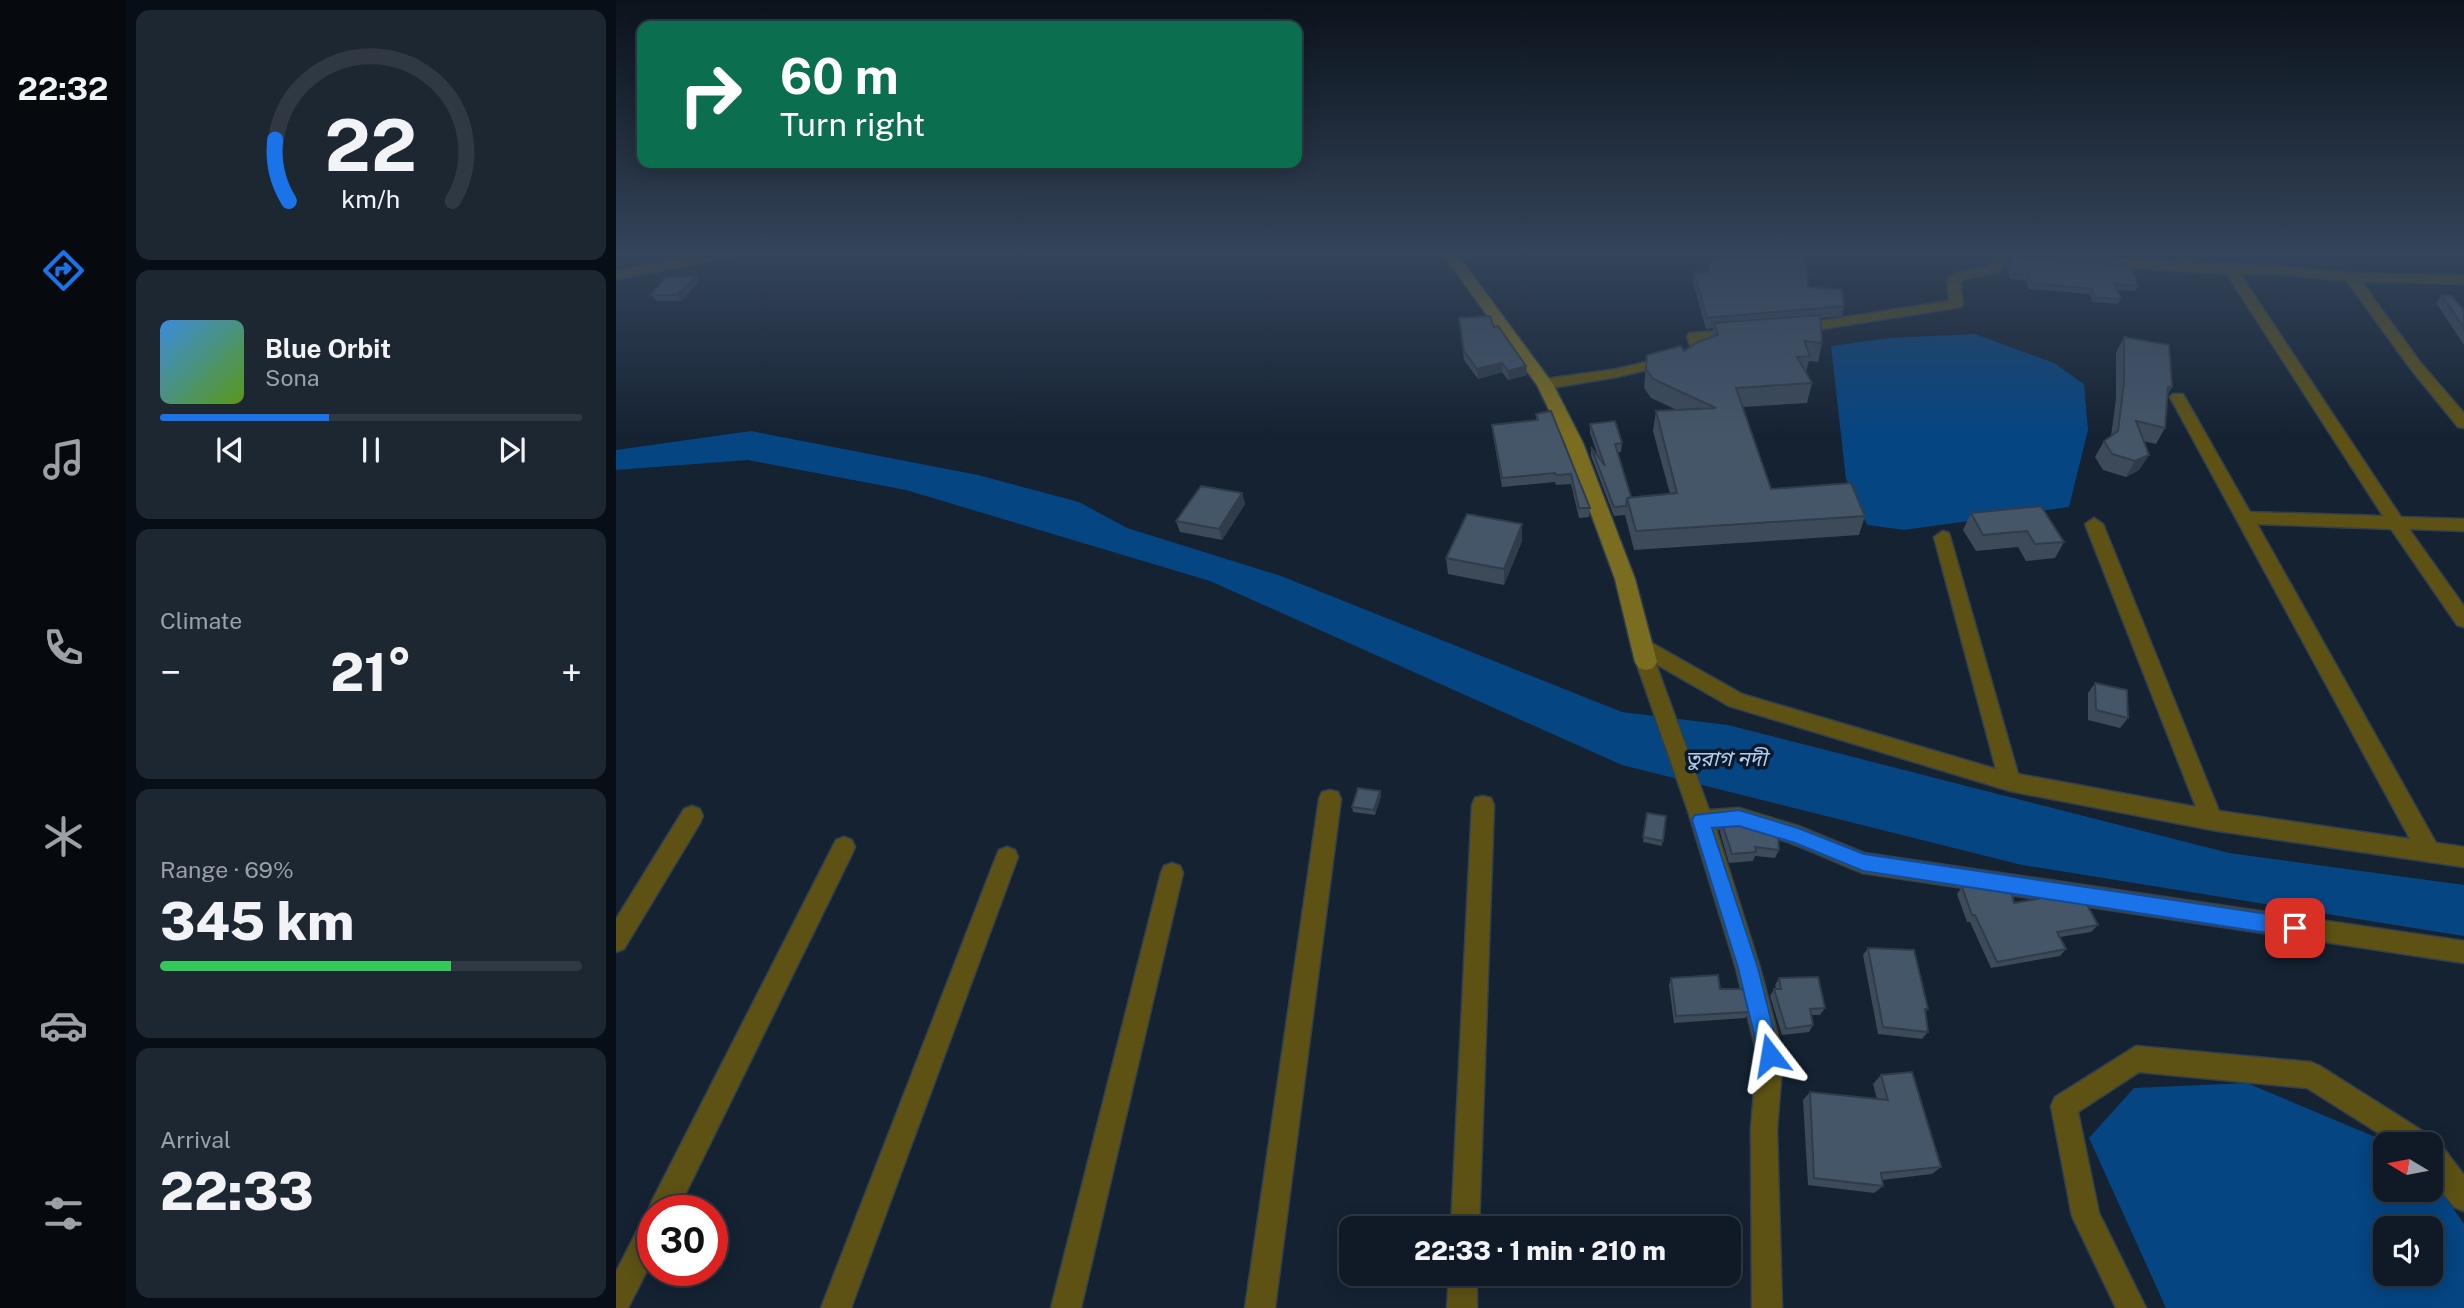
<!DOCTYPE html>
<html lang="en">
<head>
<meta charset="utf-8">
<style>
  :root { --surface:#0f1a26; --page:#1d2732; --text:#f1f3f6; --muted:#9ba1a7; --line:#2f3843; --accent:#1a73e8 }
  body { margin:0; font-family:"Public Sans","Noto Sans Bengali",sans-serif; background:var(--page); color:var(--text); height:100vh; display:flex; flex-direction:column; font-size:26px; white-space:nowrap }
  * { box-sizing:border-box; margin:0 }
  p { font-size:23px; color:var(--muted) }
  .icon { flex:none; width:38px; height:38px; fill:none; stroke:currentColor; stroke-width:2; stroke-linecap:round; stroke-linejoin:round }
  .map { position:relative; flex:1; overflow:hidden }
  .side { display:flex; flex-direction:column; gap:10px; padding:10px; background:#080e15; width:490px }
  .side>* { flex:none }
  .banner { position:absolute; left:21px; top:21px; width:665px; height:147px; border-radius:14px; box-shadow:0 4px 18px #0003,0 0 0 2px var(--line); background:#0b6e4f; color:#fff; overflow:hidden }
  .needle { width:46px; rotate:280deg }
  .controls { position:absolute; left:1757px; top:1132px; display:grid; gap:14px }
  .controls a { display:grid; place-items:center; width:70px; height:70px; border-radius:14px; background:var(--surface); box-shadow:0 4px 18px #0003,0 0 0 2px var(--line); font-size:35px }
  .speed { position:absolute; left:21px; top:1195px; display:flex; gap:14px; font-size:35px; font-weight:700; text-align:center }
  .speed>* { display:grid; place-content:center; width:91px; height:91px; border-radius:50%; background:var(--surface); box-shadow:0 4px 18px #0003,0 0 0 2px var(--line); line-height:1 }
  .speed .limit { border:10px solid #d22; background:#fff; color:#111 }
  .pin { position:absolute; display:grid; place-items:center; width:60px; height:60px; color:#fff; margin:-30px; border-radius:14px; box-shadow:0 4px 10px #0006 }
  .me { position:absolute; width:77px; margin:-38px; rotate:346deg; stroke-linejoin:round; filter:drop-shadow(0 0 5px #0008) }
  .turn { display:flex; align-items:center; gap:24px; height:147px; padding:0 28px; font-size:32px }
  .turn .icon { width:91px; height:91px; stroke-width:2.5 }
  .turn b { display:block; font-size:49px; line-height:60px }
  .big { font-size:52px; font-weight:800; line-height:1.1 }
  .side .widget { flex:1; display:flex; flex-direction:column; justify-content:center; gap:10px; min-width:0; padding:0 24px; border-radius:14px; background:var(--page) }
  .side .dial { align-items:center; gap:0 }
  .dial svg { height:182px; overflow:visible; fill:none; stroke:var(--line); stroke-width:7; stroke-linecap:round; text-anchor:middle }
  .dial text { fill:var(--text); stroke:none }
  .song { display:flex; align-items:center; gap:21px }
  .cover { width:84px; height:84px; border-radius:10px; background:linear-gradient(135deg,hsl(210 70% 55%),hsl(90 70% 35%)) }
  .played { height:7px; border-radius:4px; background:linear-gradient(90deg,var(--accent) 40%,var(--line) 40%) }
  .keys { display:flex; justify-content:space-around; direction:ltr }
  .heat { display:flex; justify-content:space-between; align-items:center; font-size:38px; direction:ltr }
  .charge { height:10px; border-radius:5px; background:linear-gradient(90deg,#34c759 69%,var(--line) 0) }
  .trip { position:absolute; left:723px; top:1216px; width:402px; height:70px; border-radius:14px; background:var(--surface); box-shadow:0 4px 18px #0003,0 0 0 2px var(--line); font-weight:800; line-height:70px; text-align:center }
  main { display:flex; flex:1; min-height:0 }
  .tab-bar { display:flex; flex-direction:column; width:126px; justify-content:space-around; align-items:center; background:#060a0f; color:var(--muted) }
  .tab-bar .icon { width:49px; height:49px }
  .tab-bar .active { color:var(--accent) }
  .tab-bar b { font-size:32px; color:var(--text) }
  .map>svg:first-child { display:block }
  .water { fill:#054582; fill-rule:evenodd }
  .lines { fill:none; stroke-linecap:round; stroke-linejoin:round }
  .street-casing { stroke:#323f4e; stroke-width:3 }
  .secondary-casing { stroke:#323f4e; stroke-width:3 }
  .street { fill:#5d5214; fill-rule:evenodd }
  .secondary { fill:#7b6d1f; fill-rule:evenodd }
  .wall { fill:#3c4a5a }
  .shaded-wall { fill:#313c4a }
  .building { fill:#465669; stroke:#313c4a; stroke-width:2 }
  .route { fill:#1a73e8; stroke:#114b97; stroke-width:2 }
  .labels { text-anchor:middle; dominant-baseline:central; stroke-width:7; stroke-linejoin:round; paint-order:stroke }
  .water-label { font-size:21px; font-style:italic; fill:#b0cef1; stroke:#0b1928 }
</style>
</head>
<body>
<main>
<nav class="tab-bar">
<b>22:32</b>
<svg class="icon active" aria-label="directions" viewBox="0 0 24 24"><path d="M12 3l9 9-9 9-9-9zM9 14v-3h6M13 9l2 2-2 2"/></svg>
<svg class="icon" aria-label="music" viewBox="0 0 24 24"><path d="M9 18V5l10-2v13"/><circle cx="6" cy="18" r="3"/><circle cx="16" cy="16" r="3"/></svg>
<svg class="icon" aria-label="phone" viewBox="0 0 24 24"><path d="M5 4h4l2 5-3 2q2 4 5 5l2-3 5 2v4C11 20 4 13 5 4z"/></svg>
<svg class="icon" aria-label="climate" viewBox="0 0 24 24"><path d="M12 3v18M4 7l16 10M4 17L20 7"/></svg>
<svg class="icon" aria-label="car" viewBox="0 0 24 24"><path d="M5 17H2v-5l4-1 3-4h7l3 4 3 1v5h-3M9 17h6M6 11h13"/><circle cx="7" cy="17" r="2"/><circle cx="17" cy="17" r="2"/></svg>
<svg class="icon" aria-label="filters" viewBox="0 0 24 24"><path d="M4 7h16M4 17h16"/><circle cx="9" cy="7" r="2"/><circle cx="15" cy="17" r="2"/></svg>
</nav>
<section class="side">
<div class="widget dial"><svg viewBox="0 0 100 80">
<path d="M14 69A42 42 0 1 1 86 69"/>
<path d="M14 69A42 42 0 0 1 8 42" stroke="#1a73e8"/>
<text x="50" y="56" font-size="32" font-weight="700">22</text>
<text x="50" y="72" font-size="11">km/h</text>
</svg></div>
<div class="widget">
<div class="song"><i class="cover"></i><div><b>Blue Orbit</b><p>Sona</p></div></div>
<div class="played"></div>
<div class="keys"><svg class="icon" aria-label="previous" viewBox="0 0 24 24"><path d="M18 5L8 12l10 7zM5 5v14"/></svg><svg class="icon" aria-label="pause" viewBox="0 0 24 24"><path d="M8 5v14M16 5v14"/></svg><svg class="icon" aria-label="next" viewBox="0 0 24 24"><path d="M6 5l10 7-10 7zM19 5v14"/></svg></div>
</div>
<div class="widget"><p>Climate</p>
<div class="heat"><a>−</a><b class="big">21°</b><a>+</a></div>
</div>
<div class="widget"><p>Range · 69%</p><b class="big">345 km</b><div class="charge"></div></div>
<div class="widget"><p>Arrival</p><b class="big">22:33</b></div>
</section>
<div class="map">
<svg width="1848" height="1308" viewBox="0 0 1848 1308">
  <rect width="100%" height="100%" fill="#142232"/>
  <g class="water">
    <polygon points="1359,334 1438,363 1468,384 1472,430 1453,507 1288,530 1251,525 1230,479 1215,346 1274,338"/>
    <polygon points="135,431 362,475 463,502 511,528 665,576 1006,712 1112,725 1613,853 1848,885 1848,936 1406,865 1006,765 594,581 290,490 132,460 0,470 0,450"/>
    <path d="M 1631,1083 L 1764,1139 L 1771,1144 L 1769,1190 L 1815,1190 L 1815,1183 L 1826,1193 L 1848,1224 L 1848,1308 L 1550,1308 L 1473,1138 L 1518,1088 ZM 1769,1228 L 1815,1228 L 1815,1274 L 1769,1274 Z"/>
  </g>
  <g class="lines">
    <defs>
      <g id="street">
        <polygon points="91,254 118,254 111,258 0,279 0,271"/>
        <path d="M 1383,254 L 1663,266 L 1735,273 L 1848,276 L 1848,284 L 1745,281 L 1804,362 L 1848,413 L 1848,428 L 1842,427 L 1794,368 L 1731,281 L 1663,274 L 1624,274 L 1785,517 L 1848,519 L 1848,531 L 1793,529 L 1848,606 L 1848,627 L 1841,625 L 1775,529 L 1641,524 L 1820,843 L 1848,847 L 1848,867 L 1596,830 L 1394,791 L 1113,706 L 1040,664 L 1093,810 L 1123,808 L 1182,826 L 1248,853 L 1848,941 L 1848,963 L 1247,873 C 1200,855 1151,826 1100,829 L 1144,968 L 1167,1055 L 1161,1129 L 1166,1308 L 1136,1308 L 1135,1129 L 1141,1055 L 1120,968 L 1072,811 L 1020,662 L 1026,656 L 1017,647 L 1020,642 L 1027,640 L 1034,642 L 1126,694 L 1380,769 L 1318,537 L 1327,531 L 1333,533 L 1402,774 L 1580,807 L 1469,524 L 1478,518 L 1487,524 L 1603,811 L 1794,839 L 1554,397 L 1557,394 L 1567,394 L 1634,512 L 1767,516 L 1611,274 L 1392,260 L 1383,272 L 1348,279 L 1344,283 L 1347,304 L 1345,307 L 1180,333 L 1173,329 L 1180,325 L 1333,301 L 1332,279 L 1339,273 L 1373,266 Z"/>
        <polygon points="1122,330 1127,331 1127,337 1087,340 1091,353 1089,356 1001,377 929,389 921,384 929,379 1001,369 1076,351 1071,336 1073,333"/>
        <polygon points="714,790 722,792 725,799 659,1308 629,1308 703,799 706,792"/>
        <polygon points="867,796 875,798 878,805 863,1228 835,1228 856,805 859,798"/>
        <polygon points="76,806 84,809 87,816 84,823 8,949 0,952 0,919 68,809"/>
        <polygon points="228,837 236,840 239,847 236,854 61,1211 37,1211 37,1259 12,1308 0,1308 0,1272 27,1219 34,1216 32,1211 36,1201 220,840"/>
        <polygon points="391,847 399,850 402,857 235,1308 205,1308 380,857 383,850"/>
        <polygon points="556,863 564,866 567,873 465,1308 435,1308 545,873 548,866"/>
        <polygon points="1520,1046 1695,1062 1704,1066 1813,1135 1817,1142 1825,1145 1848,1175 1848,1211 1838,1207 1815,1177 1815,1144 1780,1144 1691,1088 1523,1072 1462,1112 1483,1213 1530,1308 1500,1308 1456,1216 1435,1106 1439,1097"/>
        <polygon points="833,1274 861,1274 861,1308 831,1308"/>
      </g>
      <polygon id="secondary" points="827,254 841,254 937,384 967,443 1019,579 1041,662 1037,668 1030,670 1023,668 1019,662 999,579 949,443 921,385"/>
    </defs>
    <use href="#street" class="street-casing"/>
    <use href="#secondary" class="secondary-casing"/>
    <use href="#street" class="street"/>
    <use href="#secondary" class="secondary"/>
  </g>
  <g class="wall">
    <polygon points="1393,260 1522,286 1519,291 1502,290 1505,299 1502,304 1476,302 1474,294 1413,289 1410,280 1394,279 1391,266"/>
    <polygon points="1078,272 1192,287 1228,306 1226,316 1205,318 1206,343 1202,362 1193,361 1190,372 1196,383 1191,403 1127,407 1155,489 1249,516 1243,535 1018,550 1009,515 998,516 975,456 975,447 982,456 974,433 974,424 1006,443 1005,452 1002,452 1015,497 1054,494 1037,431 1040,411 1061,410 1035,398 1028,388 1031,355 1068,351 1095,337 1097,328 1090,329 1077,283"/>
    <polygon points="84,281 65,301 40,301 35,295"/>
    <polygon points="1826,295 1848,310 1848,345 1820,303"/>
    <polygon points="843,318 878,327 910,366 911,375 892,380 886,372 862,379 848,360"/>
    <polygon points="1508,337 1556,387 1551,395 1549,428 1540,444 1527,441 1533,455 1523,470 1510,477 1487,470 1479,457 1488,441 1495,436 1500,399 1500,352"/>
    <polygon points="920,414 974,508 973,517 963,518 955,484 940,485 939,482 886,487 877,435 876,425 920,421"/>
    <polygon points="626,493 629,504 606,540 564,532 560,521"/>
    <polygon points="1355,513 1448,542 1439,558 1410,561 1402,547 1360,551 1347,530"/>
    <polygon points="906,524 906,541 888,585 832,574 830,558"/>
    <polygon points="1479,683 1512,718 1504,728 1472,720 1472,693"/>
    <polygon points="764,791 765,796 759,815 737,812 736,807"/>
    <polygon points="1031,813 1050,816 1046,846 1027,842"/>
    <polygon points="1106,823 1163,850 1159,858 1139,856 1137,861 1113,863 1104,832"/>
    <polygon points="1346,887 1398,903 1482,925 1475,932 1444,937 1450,949 1444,956 1375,968 1354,922 1351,922 1341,894"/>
    <polygon points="1252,948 1312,1009 1309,1012 1312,1032 1306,1039 1262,1034 1247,955"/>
    <polygon points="1055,978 1104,989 1133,1012 1129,1018 1058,1023 1053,985"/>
    <polygon points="1163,978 1209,1008 1204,1015 1195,1015 1197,1025 1193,1032 1166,1035 1154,996 1158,989 1160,989 1159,985"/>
    <polygon points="1265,1075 1325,1167 1316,1174 1266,1180 1267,1186 1258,1193 1192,1185 1187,1100 1194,1092 1261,1099 1257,1084"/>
  </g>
  <g class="shaded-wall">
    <polygon points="80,276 84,281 65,301 60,295"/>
    <polygon points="886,363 886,372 862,379 861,369"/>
    <polygon points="910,366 911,375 892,380 892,371"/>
    <polygon points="1533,455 1523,470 1510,477 1519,461"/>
    <polygon points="626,493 629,504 606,540 603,529"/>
    <polygon points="906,524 906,541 888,585 888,569"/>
    <polygon points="764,791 765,796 759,815 758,810"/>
  </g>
  <g class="building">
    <polygon points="1102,254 1189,254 1192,287 1226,290 1228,306 1091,318 1078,272 1093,272 1096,256 1102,256"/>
    <polygon points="1395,257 1514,266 1522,286 1499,284 1505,299 1479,297 1476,289 1415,283 1412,275 1396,273 1393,260"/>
    <polygon points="80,276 60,295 35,295 50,277"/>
    <polygon points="1826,295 1836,296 1848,310 1848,328"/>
    <polygon points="1204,315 1206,343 1188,341 1194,356 1181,357 1196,383 1120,388 1155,489 1235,483 1249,516 1020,531 1011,498 1061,493 1040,411 1100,408 1037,379 1030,369 1031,355 1065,346 1068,351 1082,342 1102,335 1098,323"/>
    <polygon points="874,316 878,327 882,326 910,366 892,371 886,363 861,369 848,351 843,318"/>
    <polygon points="1508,337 1553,345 1556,387 1552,387 1549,428 1520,421 1533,455 1519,461 1496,454 1488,441 1502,431 1508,383"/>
    <polygon points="935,411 974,508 963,508 955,474 940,475 939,473 886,478 876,425 922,420 920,414"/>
    <polygon points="999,421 1006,443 999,444 1015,497 1011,498 1010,506 998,507 975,447 989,466 974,424"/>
    <polygon points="585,486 626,493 603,529 560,521"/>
    <polygon points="1425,506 1448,542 1419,544 1411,531 1367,535 1355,513"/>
    <polygon points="851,514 906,524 888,569 830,558"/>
    <polygon points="1479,683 1511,690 1512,718 1480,710"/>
    <polygon points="742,788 764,791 758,810 736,807"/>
    <polygon points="1031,813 1050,816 1047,841 1027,837"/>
    <polygon points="1106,823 1140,826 1162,832 1163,850 1139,847 1140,852 1116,854"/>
    <polygon points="1362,885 1395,890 1398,903 1438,896 1469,901 1482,925 1441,932 1450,949 1381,962 1359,915 1356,915 1346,887"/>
    <polygon points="1252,948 1298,950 1312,1009 1309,1009 1312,1032 1267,1027"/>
    <polygon points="1102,975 1104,989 1127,989 1133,1012 1060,1016 1055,978"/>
    <polygon points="1202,977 1209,1008 1194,1009 1197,1025 1170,1029 1158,989 1165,989 1163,978"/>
    <polygon points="1296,1072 1325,1167 1265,1173 1267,1186 1198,1178 1194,1092 1272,1100 1265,1075"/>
  </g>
  <linearGradient id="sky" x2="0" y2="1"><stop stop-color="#0b131c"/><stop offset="0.58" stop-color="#34445a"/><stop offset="1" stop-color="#34445a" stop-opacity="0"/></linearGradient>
  <rect width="1848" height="437" fill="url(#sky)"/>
  <polygon class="route" points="1123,810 1182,828 1248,854 1679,918 1686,921 1689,928 1686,934 1679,937 1247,871 1179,843 1123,826 1096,828 1142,968 1164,1055 1161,1063 1154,1066 1146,1063 1143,1055 1122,968 1076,820 1079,815"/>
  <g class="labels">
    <g class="water-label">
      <text x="1110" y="758">তুরাগ নদী</text>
    </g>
  </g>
</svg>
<div class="controls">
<a><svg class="needle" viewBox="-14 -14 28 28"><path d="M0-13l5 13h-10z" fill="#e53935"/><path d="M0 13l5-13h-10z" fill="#9ba1a7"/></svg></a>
<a><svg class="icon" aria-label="sound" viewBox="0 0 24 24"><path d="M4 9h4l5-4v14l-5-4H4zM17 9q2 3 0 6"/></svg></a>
</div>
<div class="speed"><div class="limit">30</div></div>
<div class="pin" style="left:1679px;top:928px;background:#d93025"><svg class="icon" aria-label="arrive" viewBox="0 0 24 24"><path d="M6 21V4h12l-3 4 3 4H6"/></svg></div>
<svg class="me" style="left:1154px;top:1055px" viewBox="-20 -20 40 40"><path d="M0-17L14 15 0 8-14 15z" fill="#1a73e8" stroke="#fff" stroke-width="4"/></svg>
<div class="trip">22:33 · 1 min · 210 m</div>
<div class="banner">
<div class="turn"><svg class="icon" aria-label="right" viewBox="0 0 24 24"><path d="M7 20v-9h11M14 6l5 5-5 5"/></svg><div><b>60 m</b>Turn right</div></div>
</div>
</div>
</main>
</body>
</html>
